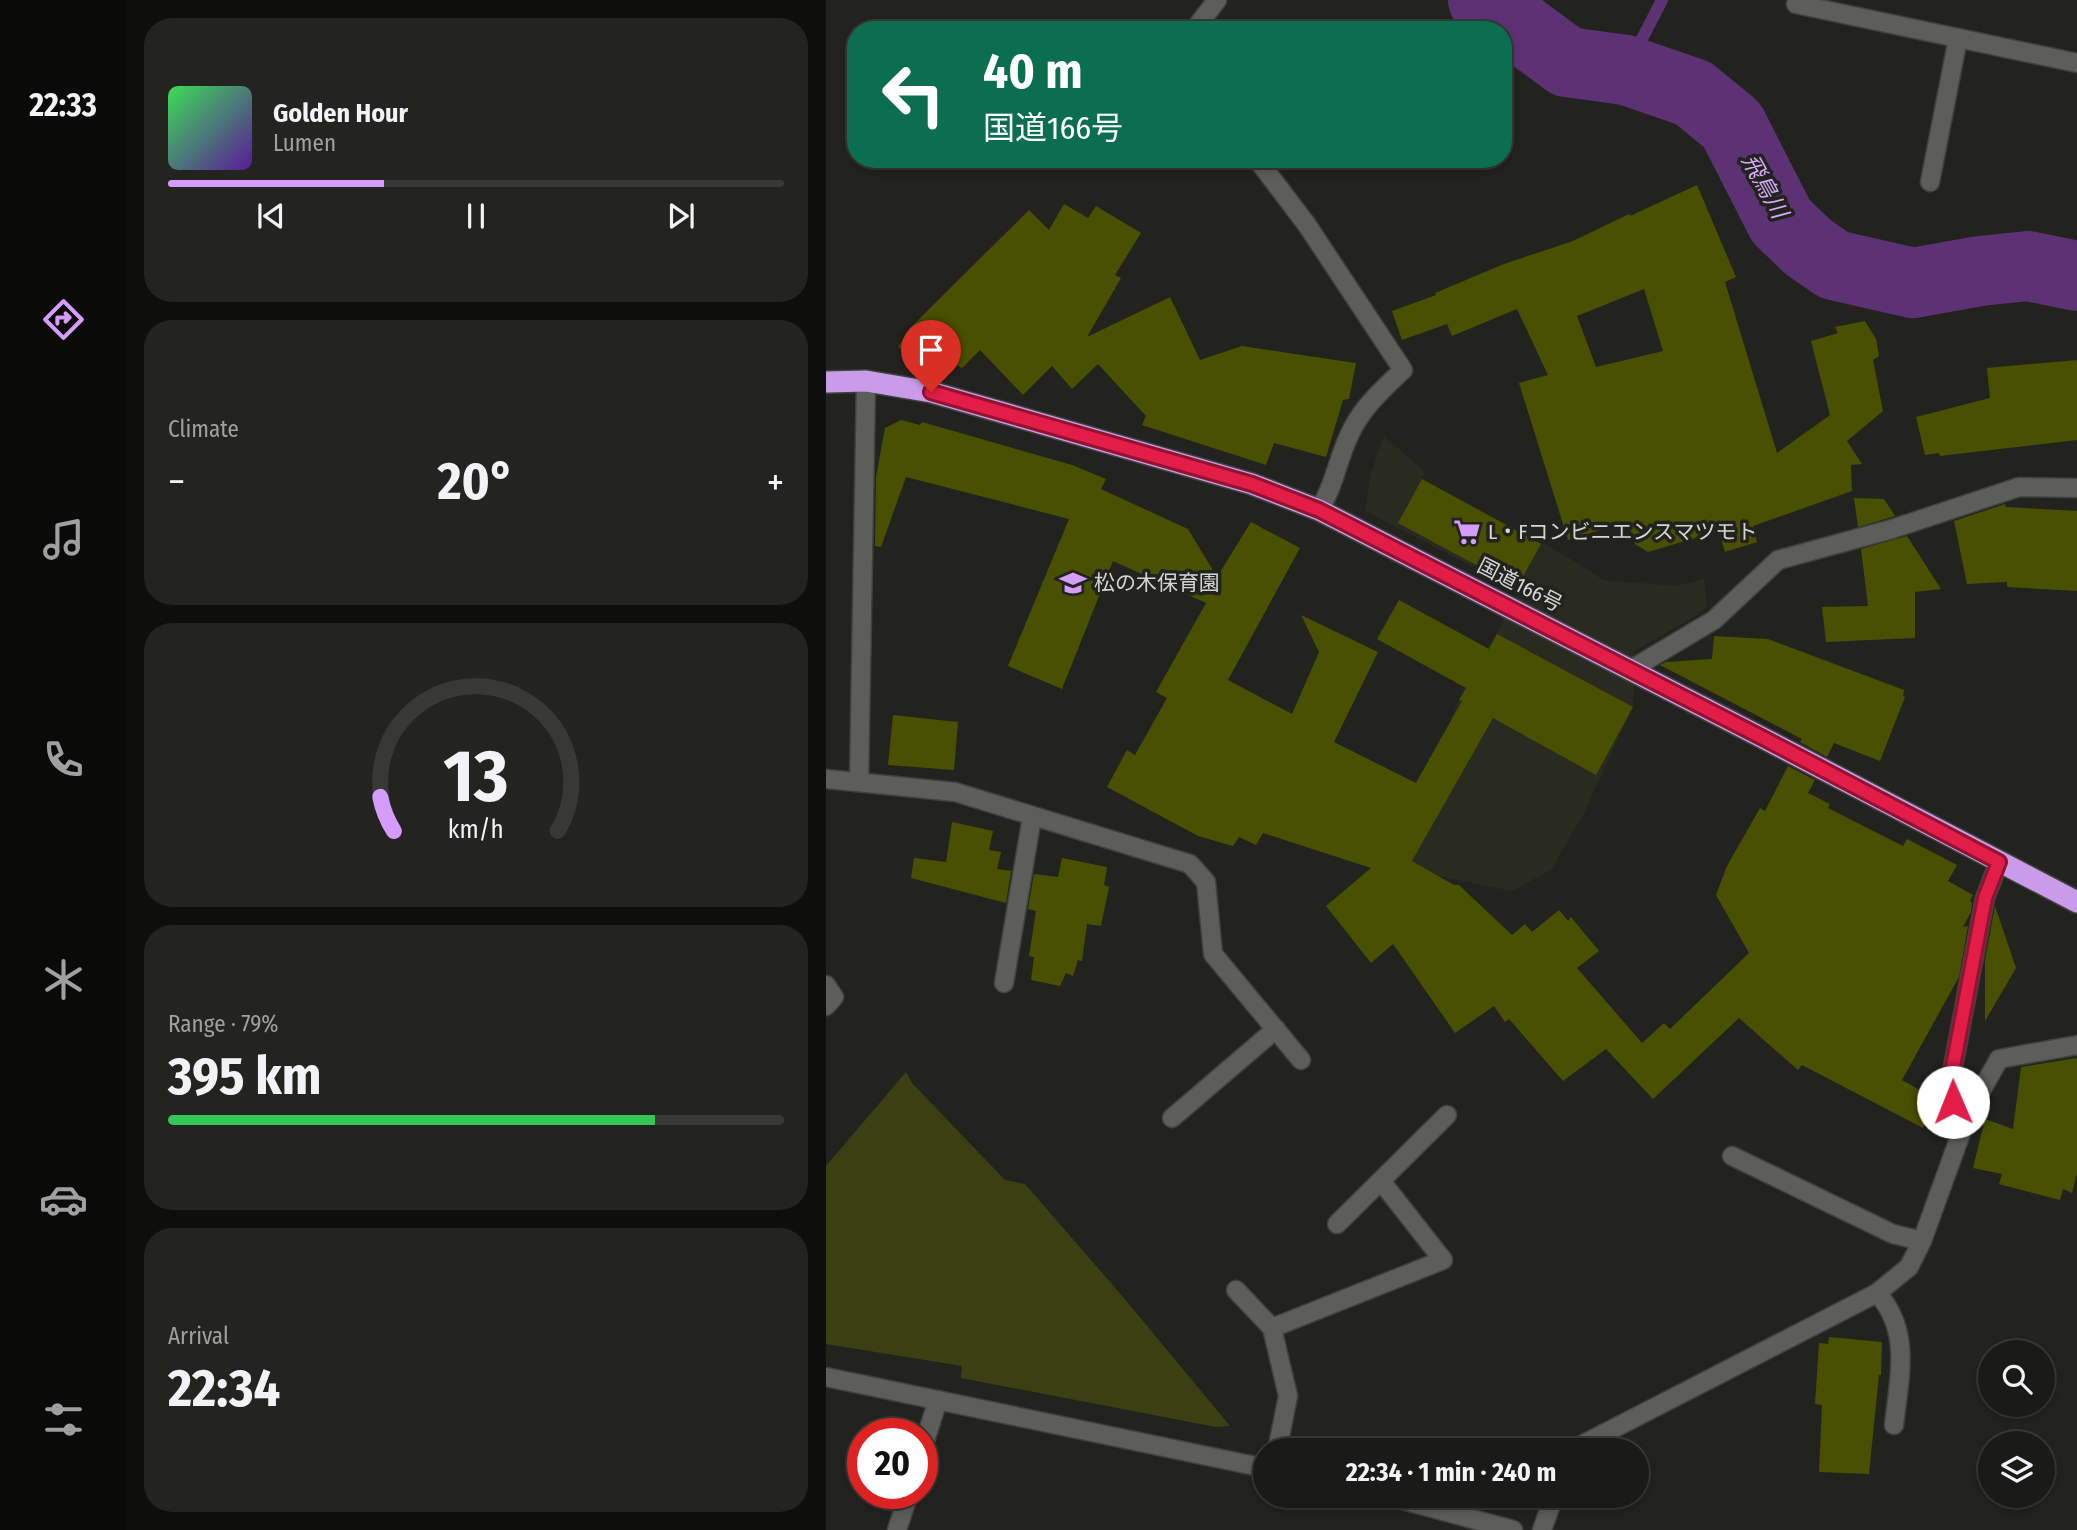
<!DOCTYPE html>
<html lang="en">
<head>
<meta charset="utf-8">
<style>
  :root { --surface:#1a1a17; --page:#232320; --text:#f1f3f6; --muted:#9fa1a1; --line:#383836; --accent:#d59cfb }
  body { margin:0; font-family:"Fira Sans Condensed","Noto Sans JP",sans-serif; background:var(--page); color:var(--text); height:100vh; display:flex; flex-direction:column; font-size:26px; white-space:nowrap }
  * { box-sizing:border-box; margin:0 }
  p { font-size:23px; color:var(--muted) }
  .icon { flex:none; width:38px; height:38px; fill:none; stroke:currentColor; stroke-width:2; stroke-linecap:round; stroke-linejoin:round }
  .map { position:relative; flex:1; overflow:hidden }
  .drawer { display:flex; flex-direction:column; gap:18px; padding:18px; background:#0e0e0d; width:700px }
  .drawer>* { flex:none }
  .top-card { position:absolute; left:21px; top:21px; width:665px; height:147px; border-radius:28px; box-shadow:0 4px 10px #0003,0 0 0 2px var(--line); background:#0b6e4f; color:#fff; overflow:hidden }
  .controls { position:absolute; left:1152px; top:1340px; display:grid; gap:14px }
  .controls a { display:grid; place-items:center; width:77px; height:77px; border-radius:50%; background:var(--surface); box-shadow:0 4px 10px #0003,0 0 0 2px var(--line); font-size:35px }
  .speed { position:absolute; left:21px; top:1418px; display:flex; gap:14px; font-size:35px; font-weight:700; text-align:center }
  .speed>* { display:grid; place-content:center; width:91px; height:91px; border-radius:50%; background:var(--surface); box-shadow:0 4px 10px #0003,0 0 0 2px var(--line); line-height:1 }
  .speed .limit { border:10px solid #d22; background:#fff; color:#111 }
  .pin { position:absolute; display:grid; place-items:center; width:60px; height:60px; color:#fff; margin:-72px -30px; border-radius:50% 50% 50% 0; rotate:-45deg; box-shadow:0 0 7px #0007 }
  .pin .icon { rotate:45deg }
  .me { position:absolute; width:77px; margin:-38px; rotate:359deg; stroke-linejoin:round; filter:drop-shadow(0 0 5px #0008) }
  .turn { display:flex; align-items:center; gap:24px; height:147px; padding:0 21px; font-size:32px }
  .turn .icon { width:91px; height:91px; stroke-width:2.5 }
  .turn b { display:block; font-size:49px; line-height:60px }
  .big { font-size:52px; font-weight:700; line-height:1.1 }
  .drawer .widget { flex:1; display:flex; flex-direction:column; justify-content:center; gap:10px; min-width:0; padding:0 24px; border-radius:28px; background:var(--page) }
  .drawer .dial { align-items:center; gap:0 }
  .dial svg { height:182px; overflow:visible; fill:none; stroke:var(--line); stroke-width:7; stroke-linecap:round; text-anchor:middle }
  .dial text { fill:var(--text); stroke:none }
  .song { display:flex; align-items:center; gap:21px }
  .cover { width:84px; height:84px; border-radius:10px; background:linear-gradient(135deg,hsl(130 70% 55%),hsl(270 70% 35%)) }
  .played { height:7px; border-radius:4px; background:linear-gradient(90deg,var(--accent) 35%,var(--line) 35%) }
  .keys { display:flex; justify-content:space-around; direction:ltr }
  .heat { display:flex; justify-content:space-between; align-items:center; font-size:38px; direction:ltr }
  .charge { height:10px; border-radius:5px; background:linear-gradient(90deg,#34c759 79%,var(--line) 0) }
  .trip { position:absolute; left:427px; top:1438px; width:396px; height:70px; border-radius:35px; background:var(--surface); box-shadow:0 4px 10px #0003,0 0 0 2px var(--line); font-weight:700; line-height:70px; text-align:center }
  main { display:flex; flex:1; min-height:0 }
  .menu { display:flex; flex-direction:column; width:126px; justify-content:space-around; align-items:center; background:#0a0a09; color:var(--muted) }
  .menu .icon { width:49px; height:49px }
  .menu .selected { color:var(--accent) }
  .menu b { font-size:32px; color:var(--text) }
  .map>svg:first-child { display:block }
  .built { fill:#292b21 }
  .green { fill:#3b4013 }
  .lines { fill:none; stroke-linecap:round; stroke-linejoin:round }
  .stream { stroke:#5c3275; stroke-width:12 }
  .river { stroke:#5c3275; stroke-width:70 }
  .building { fill:#495001; fill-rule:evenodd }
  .lane-casing { stroke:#40413e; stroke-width:21 }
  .street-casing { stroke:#40413e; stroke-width:21 }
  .highway-casing { stroke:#40413e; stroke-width:24 }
  .lane { stroke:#5d5e59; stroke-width:18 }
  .street { stroke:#5d5e59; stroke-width:18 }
  .highway { stroke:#c99be9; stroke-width:21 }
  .route-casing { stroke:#92132f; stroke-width:18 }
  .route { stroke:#e11d48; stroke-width:12 }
  .labels { text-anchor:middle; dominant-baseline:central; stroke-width:7; stroke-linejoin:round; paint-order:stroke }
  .poi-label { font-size:21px; fill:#d5d6d3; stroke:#22231f; text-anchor:start }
  .street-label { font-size:21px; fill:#d5d6d3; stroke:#22231f }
  .water-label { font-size:23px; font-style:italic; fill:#d7a9f6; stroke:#22231f }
</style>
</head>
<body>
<main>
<nav class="menu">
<b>22:33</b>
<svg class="icon selected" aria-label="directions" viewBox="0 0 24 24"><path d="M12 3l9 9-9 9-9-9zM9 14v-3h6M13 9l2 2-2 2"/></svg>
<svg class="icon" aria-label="music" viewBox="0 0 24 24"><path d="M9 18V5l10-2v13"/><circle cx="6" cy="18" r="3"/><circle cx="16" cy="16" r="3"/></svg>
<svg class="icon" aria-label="phone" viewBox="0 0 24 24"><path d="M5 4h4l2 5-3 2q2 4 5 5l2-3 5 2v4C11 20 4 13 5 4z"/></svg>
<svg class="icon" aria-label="climate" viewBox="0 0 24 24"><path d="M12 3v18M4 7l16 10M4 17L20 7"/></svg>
<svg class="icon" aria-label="car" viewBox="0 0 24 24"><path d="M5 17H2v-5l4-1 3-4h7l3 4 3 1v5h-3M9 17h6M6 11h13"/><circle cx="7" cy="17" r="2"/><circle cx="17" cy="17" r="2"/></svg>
<svg class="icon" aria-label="filters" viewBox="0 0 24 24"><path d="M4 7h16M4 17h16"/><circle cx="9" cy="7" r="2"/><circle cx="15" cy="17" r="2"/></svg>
</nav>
<section class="drawer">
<div class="widget">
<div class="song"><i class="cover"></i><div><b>Golden Hour</b><p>Lumen</p></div></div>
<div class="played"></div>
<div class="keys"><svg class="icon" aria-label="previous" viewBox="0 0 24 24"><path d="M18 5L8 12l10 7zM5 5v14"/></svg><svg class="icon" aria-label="pause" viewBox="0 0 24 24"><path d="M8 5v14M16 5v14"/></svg><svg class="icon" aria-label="next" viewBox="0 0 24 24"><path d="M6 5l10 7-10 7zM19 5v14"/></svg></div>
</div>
<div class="widget"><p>Climate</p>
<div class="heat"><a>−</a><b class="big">20°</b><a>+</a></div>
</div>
<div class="widget dial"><svg viewBox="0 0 100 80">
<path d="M14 69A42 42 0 1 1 86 69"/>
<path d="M14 69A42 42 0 0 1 8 54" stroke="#d59cfb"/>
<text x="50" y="56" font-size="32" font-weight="700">13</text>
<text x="50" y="72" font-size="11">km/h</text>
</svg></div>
<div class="widget"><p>Range · 79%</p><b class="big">395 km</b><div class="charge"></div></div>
<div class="widget"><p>Arrival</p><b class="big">22:34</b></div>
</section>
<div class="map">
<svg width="1251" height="1530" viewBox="0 0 1251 1530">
  <rect width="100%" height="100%" fill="#22231f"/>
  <polygon class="built" points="558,436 599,472 596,479 740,556 777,580 851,586 878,579 881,606 871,615 809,651 807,707 758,813 725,870 686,891 544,862 624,722 633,700 694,591 539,511 545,472"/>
  <polygon class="green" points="80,1072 86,1083 179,1180 199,1184 297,1297 404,1426 390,1427 135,1378 136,1366 0,1344 0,1166"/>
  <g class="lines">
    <polyline class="stream" points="800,70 836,0"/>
    <polyline class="river" points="657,0 741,62 800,70 867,93 906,125 955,221 982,247 1008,265 1087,283 1154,271 1202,266 1251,276"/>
  </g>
  <g class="building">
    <path d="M 871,185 L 910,277 L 899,282 L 951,453 L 1004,415 L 985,341 L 1012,333 L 1009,327 L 1039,321 L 1050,339 L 1053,356 L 1047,360 L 1057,411 L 1021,441 L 1036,464 L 1025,465 L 1026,491 L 927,526 L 931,542 L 899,552 L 893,531 L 822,552 L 809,544 L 802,522 L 742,540 L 693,383 L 722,375 L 691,309 L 626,336 L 621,324 L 576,340 L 566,311 L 610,295 L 609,293 L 678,264 L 747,241 L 803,214 L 804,216 ZM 818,289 L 837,351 L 770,367 L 751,316 Z"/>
    <polygon points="238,204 262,218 270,206 315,233 289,275 295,278 261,337 344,297 374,360 416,346 530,363 523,399 517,400 500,457 448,443 440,465 316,425 320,416 272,364 246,389 226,366 197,395 154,350 136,368 107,351 97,361 72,347 84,328 203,210 223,230"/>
    <polygon points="1251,360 1251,440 1114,456 1113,453 1099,455 1090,417 1164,398 1161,368"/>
    <polygon points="75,420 94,425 96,422 246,465 280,479 275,489 362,529 391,577 425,522 474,548 402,680 466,714 493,652 475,615 552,652 508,742 590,783 636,701 633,700 640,688 551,639 573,600 663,649 671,634 807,707 770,775 667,718 586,861 628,885 633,885 686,935 699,924 706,932 733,910 742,921 745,917 773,951 751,968 816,1043 838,1023 844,1029 923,953 890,895 901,866 934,808 939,811 962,766 989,780 982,793 1004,804 1002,808 1077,846 1081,839 1131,865 1122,881 1147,895 1144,901 1146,903 1145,912 1137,927 1142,926 1133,977 1076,1080 1113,1101 1097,1128 976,1065 972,1070 913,1018 827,1099 780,1049 737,1081 683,1019 679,1022 668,1006 629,1033 567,944 545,963 500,906 545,868 437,833 430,845 413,837 407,846 372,836 281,787 301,750 309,755 341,698 330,692 380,603 287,561 236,689 182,666 243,519 80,477 55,547 49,546 50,477 59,428"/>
    <polygon points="596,479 715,544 691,587 572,523"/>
    <polygon points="1028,498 1058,499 1069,516 1032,527"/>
    <polygon points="1179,504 1180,507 1251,511 1251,591 1181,587 1181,582 1141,584 1128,521"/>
    <polygon points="1081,536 1115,589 1089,592 1089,638 1000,642 996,607 1042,606 1035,549"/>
    <polygon points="888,636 942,639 1078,690 1077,696 1079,697 1054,761 1008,743 1001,757 974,742 976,739 834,665 840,662 886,659"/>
    <polygon points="67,715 132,722 128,770 62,765"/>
    <polygon points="126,822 167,831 163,850 175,852 171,869 185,871 180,903 85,878 88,858 120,862"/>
    <polygon points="236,858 281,867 278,885 283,887 275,926 261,924 256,961 252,960 247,976 240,973 234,986 205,980 208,957 203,956 210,911 202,909 208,874 232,877"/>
    <polygon points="1169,906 1190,968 1159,1021 1159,960"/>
    <polygon points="1251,1058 1251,1173 1246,1193 1237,1189 1234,1200 1173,1184 1176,1174 1147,1168 1159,1119 1187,1129 1195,1067"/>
    <polygon points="1003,1337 1056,1342 1055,1375 1053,1375 1043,1474 993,1472 996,1405 989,1404 993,1343 1002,1344"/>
  </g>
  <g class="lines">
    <defs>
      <g id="lane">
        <polyline points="368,30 391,0"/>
        <path d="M 431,159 L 481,225 L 577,370 C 555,391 534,409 522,438 C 511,462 508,487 493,510"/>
        <polyline points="1142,1114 1127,1102 1123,1088 1159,898 1173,862"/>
        <polyline points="906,1156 1067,1234 1096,1241"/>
        <path d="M 1051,1293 C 1086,1331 1073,1379 1068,1425"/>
        <polyline points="744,1451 1051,1293 1083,1267 1096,1241 1142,1114 1173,1059 1251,1045"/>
        <polyline points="716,1530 728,1496"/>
      </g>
      <g id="street">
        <polyline points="970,4 1251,63"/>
        <polyline points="1104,182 1132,38"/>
        <polyline points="804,670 888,620 952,560 1066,529 1193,487 1251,488"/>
        <polyline points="0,779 129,792 364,864 380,882 387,954 475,1060"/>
        <polyline points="33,782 40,381"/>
        <polyline points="178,983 206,817"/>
        <polyline points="0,985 8,997 0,1006"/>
        <polyline points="346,1118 450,1029"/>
        <polyline points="511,1224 621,1115"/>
        <polyline points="410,1290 446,1328 462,1396 451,1451"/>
        <polyline points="446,1328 617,1260 555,1181"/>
        <polyline points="0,1377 439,1468"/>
        <polyline points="96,1450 112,1400"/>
        <polyline points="562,1496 687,1530"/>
        <polyline points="71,1530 83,1493"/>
      </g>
      <polyline id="highway" points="0,382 40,381 105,392 426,484 493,510 937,738 1251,902"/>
    </defs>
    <use href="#lane" class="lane-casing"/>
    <use href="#street" class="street-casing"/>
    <use href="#highway" class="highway-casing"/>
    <use href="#lane" class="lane"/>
    <use href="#street" class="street"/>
    <use href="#highway" class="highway"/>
  </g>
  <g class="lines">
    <defs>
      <polyline id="route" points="105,392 426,484 493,510 937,738 1173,862 1159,898 1123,1088 1127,1102"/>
    </defs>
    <use href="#route" class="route-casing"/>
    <use href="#route" class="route"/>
  </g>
  <defs>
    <symbol id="supermarket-bare" viewBox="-9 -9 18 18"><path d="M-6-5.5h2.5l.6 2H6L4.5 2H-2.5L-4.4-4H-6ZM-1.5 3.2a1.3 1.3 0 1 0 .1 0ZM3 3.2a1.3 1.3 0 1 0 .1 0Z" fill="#d59cfb" stroke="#22231f" stroke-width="2.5" paint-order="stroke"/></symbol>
    <symbol id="school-bare" viewBox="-9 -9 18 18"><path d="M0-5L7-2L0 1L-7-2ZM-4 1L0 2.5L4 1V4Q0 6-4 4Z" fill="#d59cfb" stroke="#22231f" stroke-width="2.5" paint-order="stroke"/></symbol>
  </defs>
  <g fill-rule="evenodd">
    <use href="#supermarket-bare" x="622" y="513" width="38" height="38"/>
    <use href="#school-bare" x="228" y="564" width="38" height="38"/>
  </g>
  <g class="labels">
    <g class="poi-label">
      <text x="662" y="532">L・Fコンビニエンスマツモト</text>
      <text x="268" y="583">松の木保育園</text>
    </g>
    <g class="street-label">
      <text transform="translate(694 585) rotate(27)">国道166号</text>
    </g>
    <g class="water-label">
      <text transform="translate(939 186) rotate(61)">飛鳥川</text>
    </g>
  </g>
</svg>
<div class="controls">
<a><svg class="icon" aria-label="search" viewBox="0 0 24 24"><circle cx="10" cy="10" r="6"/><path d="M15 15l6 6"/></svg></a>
<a><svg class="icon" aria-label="layers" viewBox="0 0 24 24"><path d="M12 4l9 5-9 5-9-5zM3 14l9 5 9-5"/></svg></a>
</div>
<div class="speed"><div class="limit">20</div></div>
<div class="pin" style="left:105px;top:392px;background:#d93025"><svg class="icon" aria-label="arrive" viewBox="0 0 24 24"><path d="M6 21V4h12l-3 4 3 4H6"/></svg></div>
<svg class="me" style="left:1127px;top:1102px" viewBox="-20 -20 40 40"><circle r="19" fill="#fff"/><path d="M0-13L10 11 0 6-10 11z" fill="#e11d48"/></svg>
<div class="trip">22:34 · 1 min · 240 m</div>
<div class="top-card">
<div class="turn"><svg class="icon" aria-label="left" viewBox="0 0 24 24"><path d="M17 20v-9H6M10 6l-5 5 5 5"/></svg><div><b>40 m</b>国道166号</div></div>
</div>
</div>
</main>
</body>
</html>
